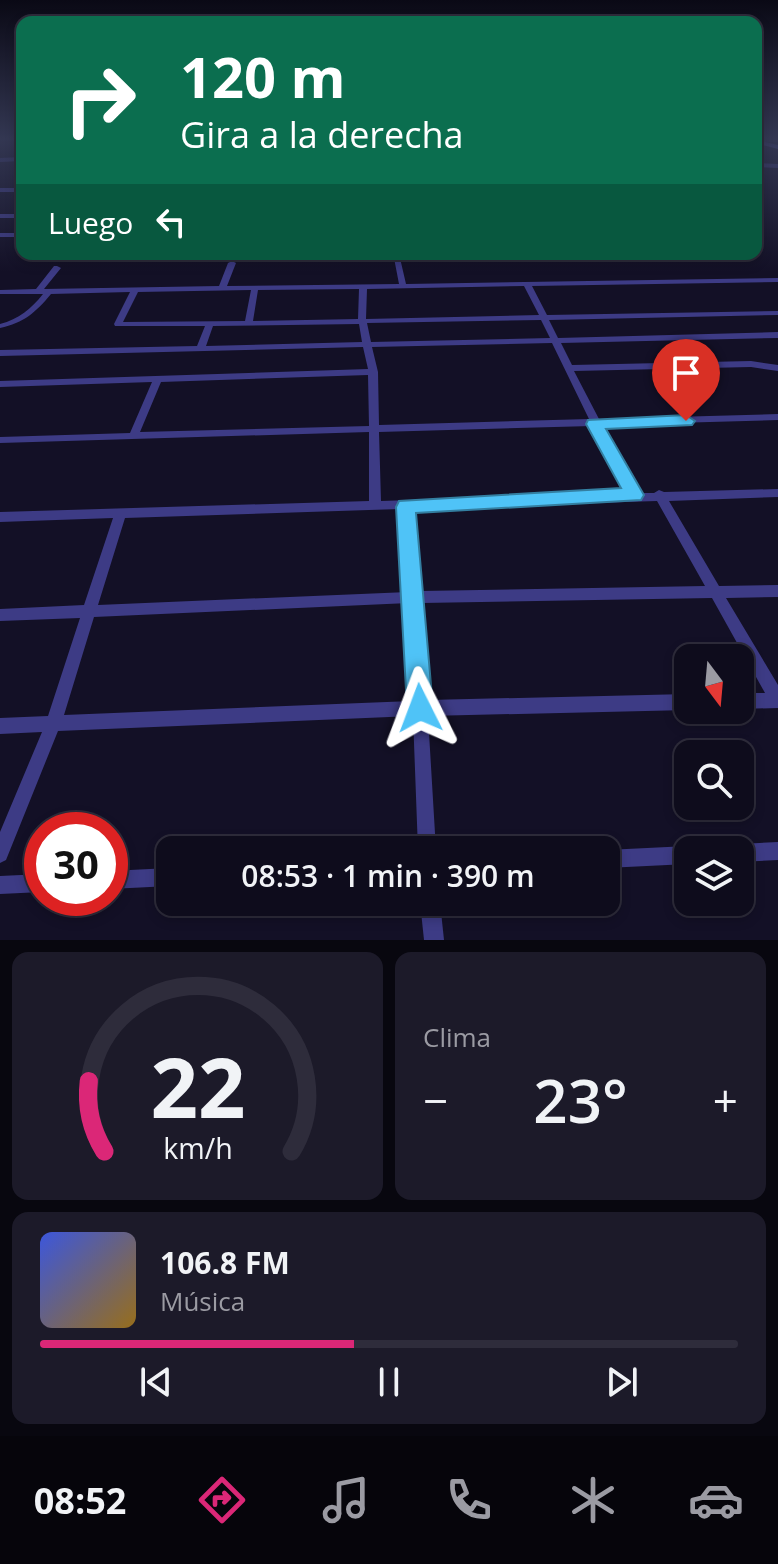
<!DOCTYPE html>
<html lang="es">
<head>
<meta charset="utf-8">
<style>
  :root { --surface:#0e0c1c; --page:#1c1a29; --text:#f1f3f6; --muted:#9b9ba3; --line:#2e2c3b; --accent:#db2777 }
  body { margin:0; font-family:"Open Sans",sans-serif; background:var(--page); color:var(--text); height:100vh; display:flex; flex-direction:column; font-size:30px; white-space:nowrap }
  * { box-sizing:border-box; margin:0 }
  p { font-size:26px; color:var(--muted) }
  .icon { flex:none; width:44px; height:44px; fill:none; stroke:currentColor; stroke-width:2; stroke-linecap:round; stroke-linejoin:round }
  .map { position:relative; height:940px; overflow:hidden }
  .details { display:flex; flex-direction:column; gap:12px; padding:12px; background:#08070f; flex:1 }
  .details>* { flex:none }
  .hud { position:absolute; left:16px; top:16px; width:746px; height:244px; border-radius:16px; box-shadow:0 4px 12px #0003,0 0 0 2px var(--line); background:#0b6e4f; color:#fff; overflow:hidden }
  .needle { width:52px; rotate:164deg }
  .tools { position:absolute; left:674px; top:644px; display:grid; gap:16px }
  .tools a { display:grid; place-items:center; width:80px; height:80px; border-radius:16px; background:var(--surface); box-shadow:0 4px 12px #0003,0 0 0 2px var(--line); font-size:40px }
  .speed { position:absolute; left:24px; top:812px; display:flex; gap:16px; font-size:40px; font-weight:700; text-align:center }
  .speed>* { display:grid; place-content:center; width:104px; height:104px; border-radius:50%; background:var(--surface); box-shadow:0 4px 12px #0003,0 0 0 2px var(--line); line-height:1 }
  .speed .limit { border:12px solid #d22; background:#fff; color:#111 }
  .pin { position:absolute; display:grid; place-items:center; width:68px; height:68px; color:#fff; margin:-82px -34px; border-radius:50% 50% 50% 0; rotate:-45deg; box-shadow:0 0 8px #0007 }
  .pin .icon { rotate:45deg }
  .me { position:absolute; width:88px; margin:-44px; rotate:357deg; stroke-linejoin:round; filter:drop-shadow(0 0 6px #0008) }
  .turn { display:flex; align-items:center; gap:28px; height:168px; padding:0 32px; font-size:36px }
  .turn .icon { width:104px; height:104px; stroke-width:2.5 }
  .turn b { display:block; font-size:56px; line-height:68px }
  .then { display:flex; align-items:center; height:76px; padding:0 32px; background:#0003; gap:16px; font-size:30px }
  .big { font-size:60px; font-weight:600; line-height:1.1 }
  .details .tile { flex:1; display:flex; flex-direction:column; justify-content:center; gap:12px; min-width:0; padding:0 28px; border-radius:16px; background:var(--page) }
  .details .dial { align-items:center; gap:0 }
  .dial svg { height:208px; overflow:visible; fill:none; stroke:var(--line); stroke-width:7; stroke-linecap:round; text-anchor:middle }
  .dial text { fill:var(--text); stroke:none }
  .song { display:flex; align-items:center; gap:24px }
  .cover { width:96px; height:96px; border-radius:12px; background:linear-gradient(135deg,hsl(230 70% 55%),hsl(40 70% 35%)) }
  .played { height:8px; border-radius:4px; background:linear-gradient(90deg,var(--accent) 45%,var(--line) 45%) }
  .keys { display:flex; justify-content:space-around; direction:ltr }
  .heat { display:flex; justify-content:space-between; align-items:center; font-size:44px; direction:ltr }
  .details .tiles { flex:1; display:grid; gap:12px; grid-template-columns:1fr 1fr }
  .tile:last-child { grid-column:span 2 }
  .trip { position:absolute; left:156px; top:836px; width:464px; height:80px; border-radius:16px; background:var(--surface); box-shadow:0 4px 12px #0003,0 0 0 2px var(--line); font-weight:600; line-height:80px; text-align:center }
  .dock { display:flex; height:128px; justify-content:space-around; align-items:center; background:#06050b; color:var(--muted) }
  .dock .icon { width:56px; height:56px }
  .dock .on { color:var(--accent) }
  .dock b { font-size:36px; color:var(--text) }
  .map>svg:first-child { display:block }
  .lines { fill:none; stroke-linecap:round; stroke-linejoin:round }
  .street { fill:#3d3b85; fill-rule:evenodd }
  .secondary { fill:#6f6efd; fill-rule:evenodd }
  .route { fill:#4fc3f7; stroke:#337fa1; stroke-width:2 }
</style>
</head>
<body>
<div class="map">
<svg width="778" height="940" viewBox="0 0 778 940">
  <rect width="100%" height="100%" fill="#131026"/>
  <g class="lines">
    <g class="street">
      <rect x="756" y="140" width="22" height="2"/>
      <polygon points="22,157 22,161 0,162 0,158"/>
      <polygon points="756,163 778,164 778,168 756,167"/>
      <rect x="0" y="188" width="22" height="4"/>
      <rect x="0" y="214" width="22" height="4"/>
      <rect x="0" y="233" width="22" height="4"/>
      <polygon points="301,254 307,254 308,258 303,259"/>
      <path d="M 397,256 L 400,258 L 406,284 L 778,278 L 778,282 L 532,286 L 547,315 L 778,311 L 778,315 L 549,320 L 558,338 L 778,332 L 778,338 L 561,343 L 572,365 L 751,361 L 778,365 L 778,371 L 751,367 L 574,371 L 599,419 L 778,414 L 778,420 L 602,425 L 639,493 L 654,493 L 659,490 L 664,492 L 778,489 L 778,497 L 669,501 L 719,586 L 778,585 L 778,597 L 726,598 L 778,685 L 778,708 L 740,709 L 740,693 L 765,693 L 712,598 L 422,603 L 428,700 L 688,694 L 688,710 L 428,716 L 436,850 L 418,850 L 413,716 L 58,731 L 6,860 L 0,863 L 0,832 L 42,732 L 0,734 L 0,718 L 48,716 L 80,618 L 0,621 L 0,609 L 84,605 L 113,518 L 0,522 L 0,512 L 369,501 L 369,432 L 0,443 L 0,437 L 130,433 L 152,382 L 0,387 L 0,381 L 368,369 L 363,347 L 0,356 L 0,350 L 197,346 L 205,326 L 115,326 L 114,324 L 130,292 L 51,294 C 36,312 24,323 0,328 L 0,324 C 19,319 31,309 43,294 L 0,294 L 0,290 L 36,289 L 54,266 L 57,266 L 61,268 L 44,289 L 219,286 L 228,263 L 232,261 L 236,263 L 227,286 L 399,284 L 394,258 ZM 524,286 L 539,315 L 366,319 L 367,289 ZM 359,289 L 358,319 L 253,321 L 258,290 ZM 251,290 L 245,321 L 123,322 L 138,292 ZM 541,320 L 550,338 L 371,342 L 367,323 ZM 359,324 L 362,342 L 206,346 L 213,326 ZM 552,343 L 589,419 L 379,425 L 378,372 L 372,347 ZM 368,375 L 369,426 L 140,432 L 161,382 ZM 592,426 L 627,493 L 381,501 L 379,432 ZM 657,501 L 705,586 L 421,591 L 412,509 ZM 400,509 L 408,592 L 98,605 L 125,518 ZM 409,603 L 412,701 L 64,715 L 94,617 Z"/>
      <polygon points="778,842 778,860 740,862 740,850 732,850 734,847 740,844"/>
      <polygon points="688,846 695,850 688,850 688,864 606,868 606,850"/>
      <polygon points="170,868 170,886 110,889 110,871"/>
      <polygon points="42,874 42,892 0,894 0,876"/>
      <polygon points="420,902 440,902 444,940 424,940"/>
    </g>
    <polygon class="secondary" points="756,140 778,145 778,149 756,143"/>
  </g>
  <linearGradient id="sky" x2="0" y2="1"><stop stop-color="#0a0915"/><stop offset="0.51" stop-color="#333752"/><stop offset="1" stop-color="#333752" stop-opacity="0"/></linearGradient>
  <rect width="778" height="272" fill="url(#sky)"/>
  <polygon class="route" points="686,415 695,421 692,425 606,429 644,495 641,500 416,513 433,708 429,717 420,721 411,717 407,708 396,507 399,501 621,488 586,424 588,420"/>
</svg>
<div class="tools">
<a><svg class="needle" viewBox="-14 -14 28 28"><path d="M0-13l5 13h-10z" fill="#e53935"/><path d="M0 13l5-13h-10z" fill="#9b9ba3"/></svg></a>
<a><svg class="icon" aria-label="search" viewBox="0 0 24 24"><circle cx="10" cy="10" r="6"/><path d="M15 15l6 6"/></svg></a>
<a><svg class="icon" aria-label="layers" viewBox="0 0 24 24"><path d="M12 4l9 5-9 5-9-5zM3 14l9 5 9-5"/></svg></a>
</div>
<div class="speed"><div class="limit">30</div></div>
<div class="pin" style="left:686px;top:421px;background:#d93025"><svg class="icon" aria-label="arrive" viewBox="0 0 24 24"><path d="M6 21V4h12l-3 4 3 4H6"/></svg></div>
<svg class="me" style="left:420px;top:708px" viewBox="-20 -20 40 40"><path d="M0-17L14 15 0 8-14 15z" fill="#4fc3f7" stroke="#fff" stroke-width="4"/></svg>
<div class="trip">08:53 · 1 min · 390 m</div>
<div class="hud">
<div class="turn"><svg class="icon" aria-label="right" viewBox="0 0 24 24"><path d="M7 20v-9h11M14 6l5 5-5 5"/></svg><div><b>120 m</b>Gira a la derecha</div></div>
<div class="then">Luego<svg class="icon" aria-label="left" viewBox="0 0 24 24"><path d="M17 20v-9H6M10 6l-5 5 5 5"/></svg></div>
</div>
</div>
<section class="details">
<div class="tiles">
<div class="tile dial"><svg viewBox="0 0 100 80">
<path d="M14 69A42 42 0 1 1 86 69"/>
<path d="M14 69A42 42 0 0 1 8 42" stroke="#db2777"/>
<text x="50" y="56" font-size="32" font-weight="700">22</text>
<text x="50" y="72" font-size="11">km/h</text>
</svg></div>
<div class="tile"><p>Clima</p>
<div class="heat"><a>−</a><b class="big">23°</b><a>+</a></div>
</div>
<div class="tile">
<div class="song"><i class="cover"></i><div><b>106.8 FM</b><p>Música</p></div></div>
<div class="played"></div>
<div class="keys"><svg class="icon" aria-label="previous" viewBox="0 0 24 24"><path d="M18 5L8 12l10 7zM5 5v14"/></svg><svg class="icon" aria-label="pause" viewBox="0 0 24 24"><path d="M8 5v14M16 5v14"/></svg><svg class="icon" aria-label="next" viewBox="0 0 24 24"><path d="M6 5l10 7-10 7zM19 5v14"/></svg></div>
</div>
</div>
</section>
<nav class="dock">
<b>08:52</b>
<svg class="icon on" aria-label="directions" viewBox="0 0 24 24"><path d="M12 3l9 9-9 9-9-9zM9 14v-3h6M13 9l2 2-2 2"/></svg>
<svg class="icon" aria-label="music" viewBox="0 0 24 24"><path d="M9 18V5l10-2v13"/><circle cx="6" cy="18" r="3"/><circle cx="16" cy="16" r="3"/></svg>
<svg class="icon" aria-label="phone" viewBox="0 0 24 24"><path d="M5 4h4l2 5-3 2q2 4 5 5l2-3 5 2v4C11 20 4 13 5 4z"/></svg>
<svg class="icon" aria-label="climate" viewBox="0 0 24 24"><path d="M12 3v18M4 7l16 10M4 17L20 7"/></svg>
<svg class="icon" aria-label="car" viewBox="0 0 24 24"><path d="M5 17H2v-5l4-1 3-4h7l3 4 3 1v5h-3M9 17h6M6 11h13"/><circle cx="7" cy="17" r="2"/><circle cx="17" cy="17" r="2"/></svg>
</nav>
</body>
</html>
